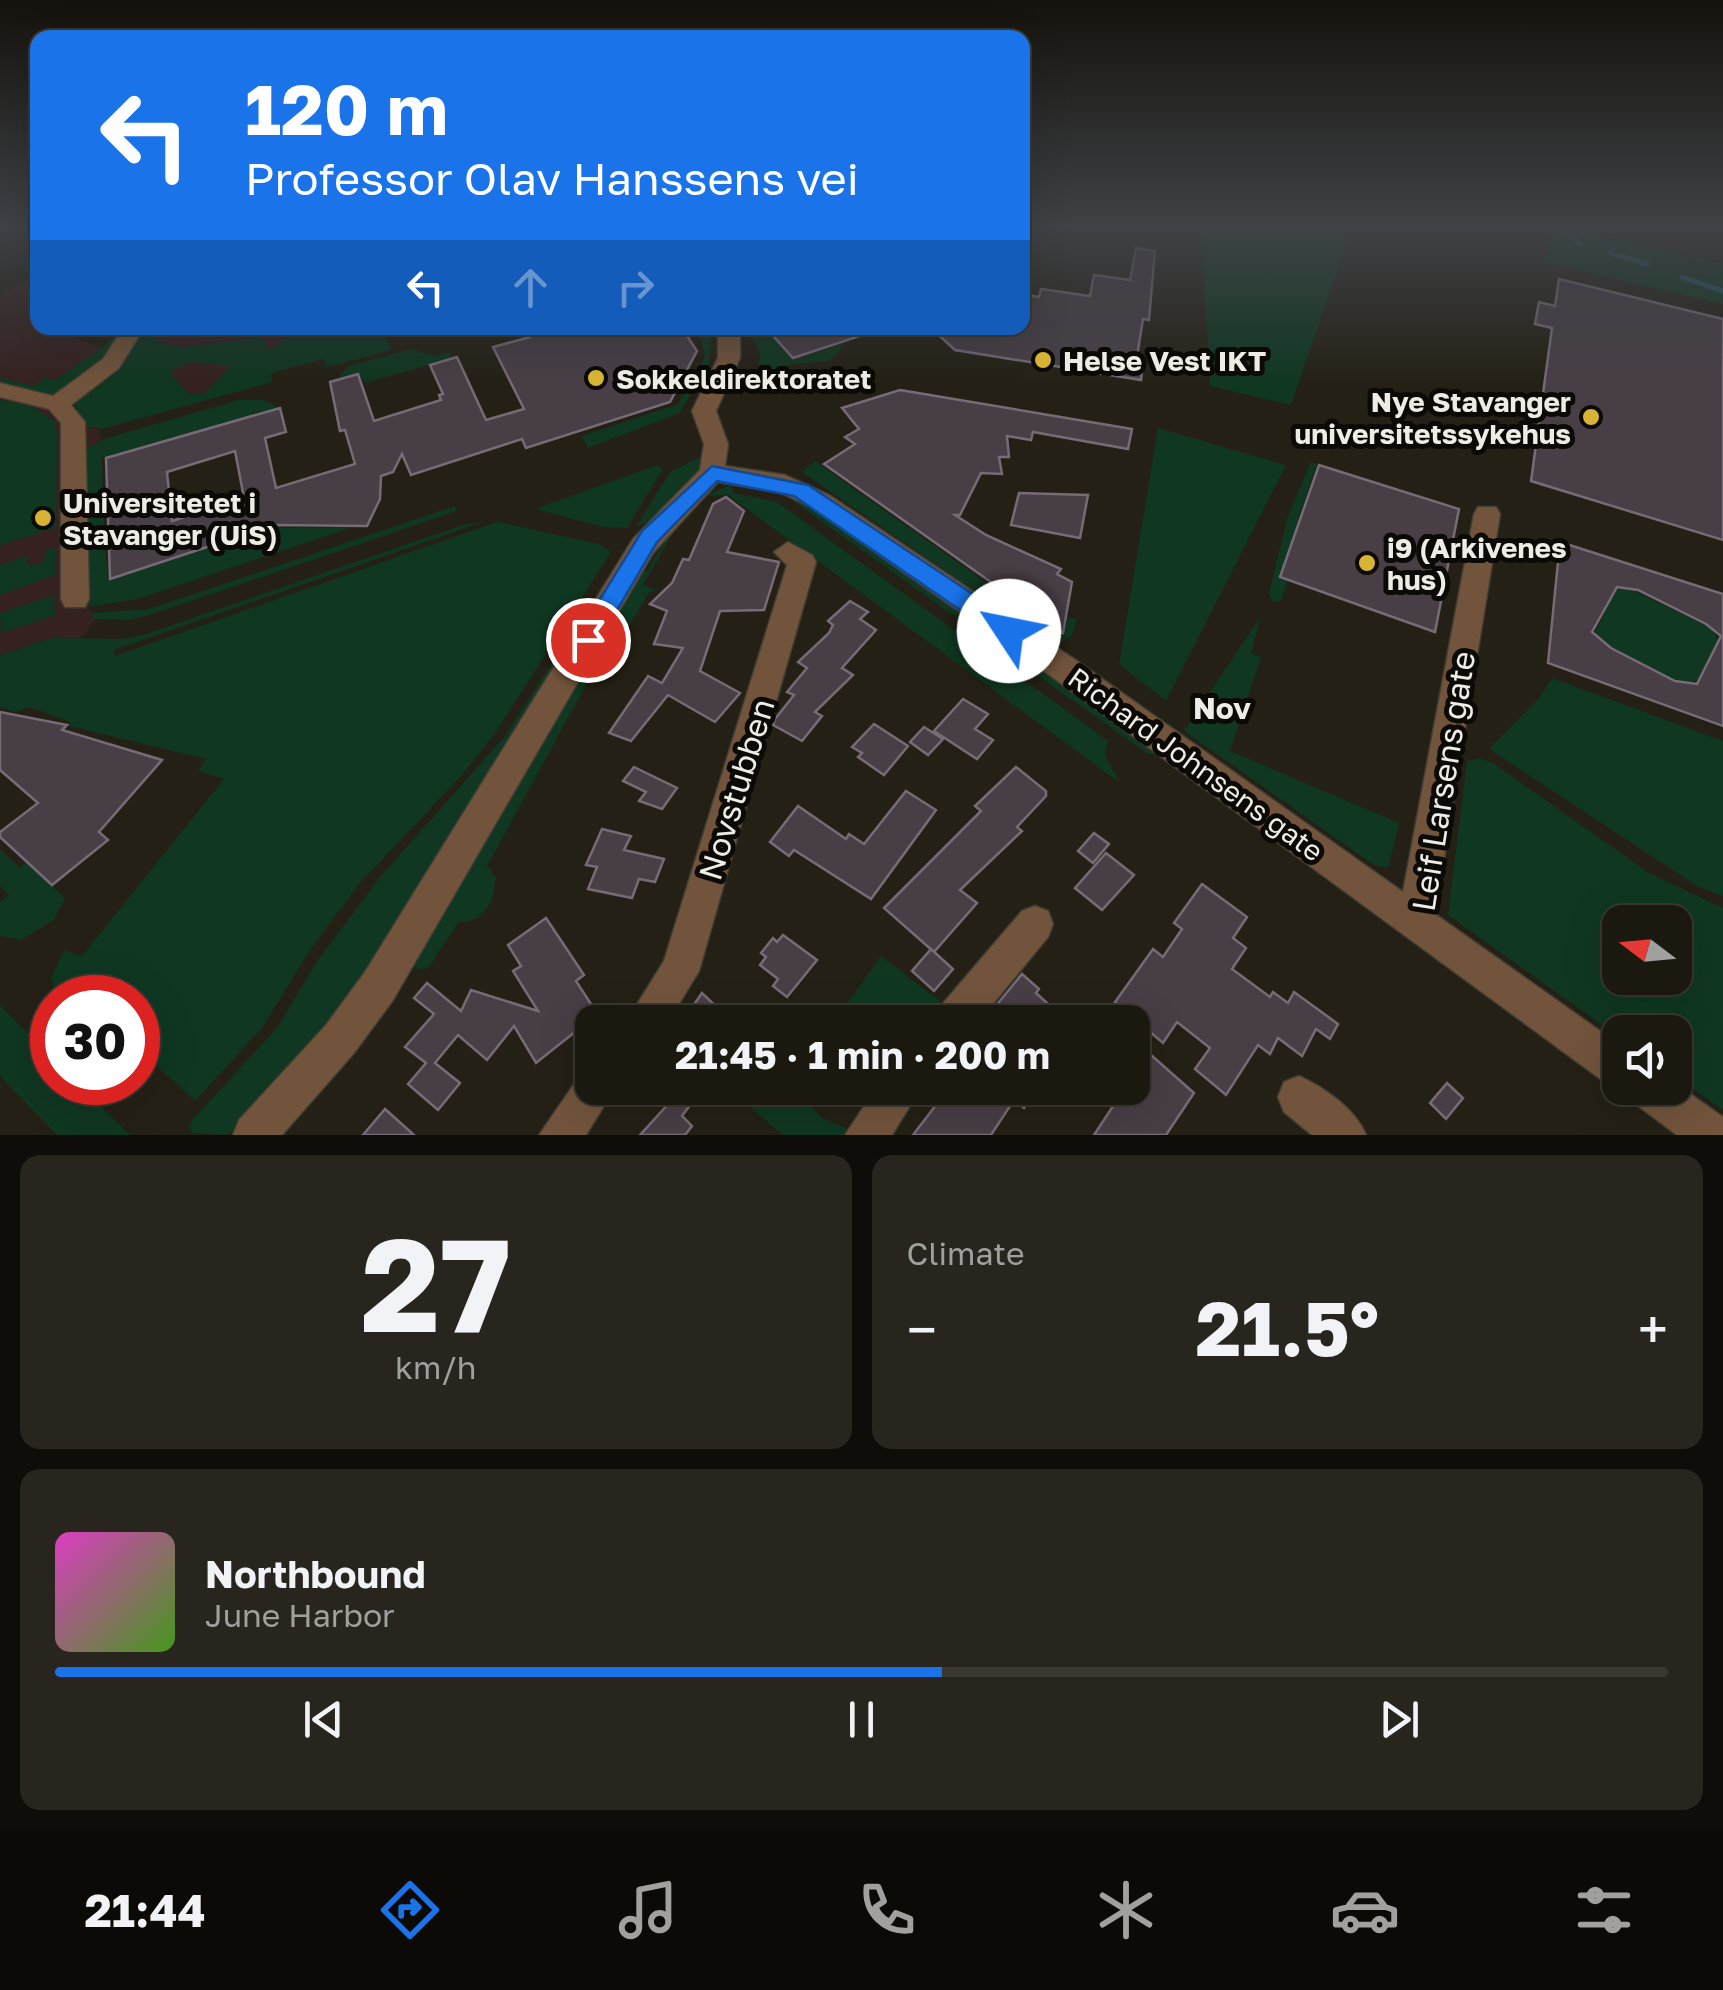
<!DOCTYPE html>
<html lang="en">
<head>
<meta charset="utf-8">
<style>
  :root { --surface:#1b1810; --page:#28251e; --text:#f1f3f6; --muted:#a0a09f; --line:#393730; --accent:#1a73e8 }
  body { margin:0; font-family:"Golos Text",sans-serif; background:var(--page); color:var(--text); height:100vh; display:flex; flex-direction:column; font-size:38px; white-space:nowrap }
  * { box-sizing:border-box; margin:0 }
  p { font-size:32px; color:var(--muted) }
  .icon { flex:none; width:55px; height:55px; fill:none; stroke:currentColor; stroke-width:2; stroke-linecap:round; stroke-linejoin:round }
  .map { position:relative; height:1135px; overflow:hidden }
  .panel { display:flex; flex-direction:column; gap:20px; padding:20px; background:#0f0d09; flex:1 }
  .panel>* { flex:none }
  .banner { position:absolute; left:30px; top:30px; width:1000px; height:305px; border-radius:20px; box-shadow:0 10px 40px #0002,0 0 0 2px var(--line); background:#1a73e8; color:#fff; overflow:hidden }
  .needle { width:65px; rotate:286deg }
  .controls { position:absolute; left:1602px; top:905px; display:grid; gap:20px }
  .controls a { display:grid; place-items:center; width:90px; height:90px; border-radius:20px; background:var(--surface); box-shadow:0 10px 40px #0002,0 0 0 2px var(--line); font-size:50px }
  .speed { position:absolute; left:30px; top:975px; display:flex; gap:20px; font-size:50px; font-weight:700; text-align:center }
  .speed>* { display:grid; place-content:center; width:130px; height:130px; border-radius:50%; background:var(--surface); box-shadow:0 10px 40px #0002,0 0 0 2px var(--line); line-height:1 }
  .speed .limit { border:15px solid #d22; background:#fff; color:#111 }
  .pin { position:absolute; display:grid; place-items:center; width:85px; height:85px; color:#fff; margin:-42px; border:5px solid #fff; border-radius:50%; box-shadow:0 2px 10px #0007 }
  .me { position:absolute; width:110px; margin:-55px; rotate:304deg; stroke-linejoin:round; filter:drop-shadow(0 0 8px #0008) }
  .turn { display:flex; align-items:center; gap:35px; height:210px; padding:0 50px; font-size:45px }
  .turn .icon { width:130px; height:130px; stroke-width:2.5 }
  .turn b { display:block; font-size:70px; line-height:85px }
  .lanes { display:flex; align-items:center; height:95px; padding:0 50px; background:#0003; justify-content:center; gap:50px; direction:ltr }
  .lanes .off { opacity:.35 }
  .big { font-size:75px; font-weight:700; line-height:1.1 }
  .panel .tile { flex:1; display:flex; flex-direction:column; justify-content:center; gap:15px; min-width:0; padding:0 35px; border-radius:20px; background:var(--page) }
  .panel .dial { align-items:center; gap:0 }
  .dial b { font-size:130px; line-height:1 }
  .song { display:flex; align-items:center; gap:30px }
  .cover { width:120px; height:120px; border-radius:15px; background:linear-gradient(135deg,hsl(310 70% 55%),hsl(100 70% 35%)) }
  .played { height:10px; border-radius:5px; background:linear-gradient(90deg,var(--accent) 55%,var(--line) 55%) }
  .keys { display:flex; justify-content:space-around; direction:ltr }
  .heat { display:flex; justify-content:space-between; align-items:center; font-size:55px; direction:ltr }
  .panel .tiles { flex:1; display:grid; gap:20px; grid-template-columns:1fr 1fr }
  .tile:last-child { grid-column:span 2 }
  .trip { position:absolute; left:575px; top:1005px; width:575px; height:100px; border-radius:20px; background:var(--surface); box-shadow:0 10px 40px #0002,0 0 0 2px var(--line); font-weight:700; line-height:100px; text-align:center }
  .tab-bar { display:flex; height:160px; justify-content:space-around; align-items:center; background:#0b0a06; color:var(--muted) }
  .tab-bar .icon { width:70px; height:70px }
  .tab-bar .current { color:var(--accent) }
  .tab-bar b { font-size:45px; color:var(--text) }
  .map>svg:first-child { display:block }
  .education { fill:#352220 }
  .green { fill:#0f3721; fill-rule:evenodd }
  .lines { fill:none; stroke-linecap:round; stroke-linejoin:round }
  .stream { stroke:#215665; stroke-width:5 }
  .building { fill:#483e46; stroke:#776b75; stroke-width:2.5; fill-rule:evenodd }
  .minor-casing { stroke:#403d32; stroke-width:3 }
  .minor { fill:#72543c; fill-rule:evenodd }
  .route { fill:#1a73e8; stroke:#114b97; stroke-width:2.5 }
  .poi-dot { fill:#d7b434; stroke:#0c0a06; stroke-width:4 }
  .labels { text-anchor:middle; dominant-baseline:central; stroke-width:10; stroke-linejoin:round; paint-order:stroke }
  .poi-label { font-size:28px; font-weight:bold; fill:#eeece5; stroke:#0c0a06; text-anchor:start }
  .street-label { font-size:28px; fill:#eeece5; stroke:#0c0a06 }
  .neighbourhood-label { font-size:30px; font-weight:bold; fill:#eeece5; stroke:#0c0a06 }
  .near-street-label { font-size:32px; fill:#eeece5; stroke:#0c0a06 }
</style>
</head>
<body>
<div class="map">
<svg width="1723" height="1135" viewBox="0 0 1723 1135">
  <rect width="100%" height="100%" fill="#242015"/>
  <g class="education">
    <polygon points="37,273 38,328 75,328 66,335 103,348 42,391 64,391 85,426 99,429 101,440 85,453 89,607 96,619 81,638 52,638 0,655 0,296"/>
    <polygon points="187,328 354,328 203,394 177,392 143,346 156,335"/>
  </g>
  <g class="green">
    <polygon points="1201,226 1402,226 1433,237 1349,235 1291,405 1210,386"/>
    <polygon points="1551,226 1568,226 1723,264 1723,304 1544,262"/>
    <path d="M 123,328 L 129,328 C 117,349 81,391 54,393 C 37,395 17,387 0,383 L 0,378 L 33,386 L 45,378 L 55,380 L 103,347 Z"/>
    <path d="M 137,328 L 181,328 L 155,341 L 182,347 L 261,337 L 271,351 L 290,334 L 305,328 L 382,328 L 391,350 L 327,367 L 324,359 L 271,373 L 272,382 L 102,429 L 85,426 L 74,402 L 123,353 ZM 191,362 L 231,366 L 204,394 L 187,393 L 172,375 L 173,369 Z"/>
    <polygon points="707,328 712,330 710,360 680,413 588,448 582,436 678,404 705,357 700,335"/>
    <polygon points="747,328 764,328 793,360 846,343 829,361 792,364 758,375 760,353"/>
    <polygon points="411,349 436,356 449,352 452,358 366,383 358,374 331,385 349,366"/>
    <polygon points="0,400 33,407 55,422 57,433 56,528 0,545"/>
    <polygon points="239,400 264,400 280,408 102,458 104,528 129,521 130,533 105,541 108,581 269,528 353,527 137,599 89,607 87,449 104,439"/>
    <polygon points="1158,428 1286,465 1166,701 1119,664"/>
    <path d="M 704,455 C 697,483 663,517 636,527 L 670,472 Z"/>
    <polygon points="815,461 1063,637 1068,617 1077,619 1072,636 1060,642 1044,639 802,472"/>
    <polygon points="1311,462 1317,464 1298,519 1305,527 1281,601 1273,602 1269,593 1288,516"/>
    <polygon points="657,465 663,469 627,528 603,527 535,509"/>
    <polygon points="730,485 734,493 777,502 1108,741 1105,755 1120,783 728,495 704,496"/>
    <polygon points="783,494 798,496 1163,755 1148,754"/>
    <polygon points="455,506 457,511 153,614 129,620 95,619 91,613 149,609"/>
    <path d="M 683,516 L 643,585 L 657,590 L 649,592 L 628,628 L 618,630 L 626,632 L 618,646 L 631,649 L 614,651 L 585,687 L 487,866 L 496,877 C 494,900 486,922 459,922 L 428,968 L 418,970 L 411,960 L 639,570 L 647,571 L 675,521 Z"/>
    <polygon points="486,521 114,650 115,656 497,522 599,544 611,552 496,732 462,775 360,883 310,950 262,1028 195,1101 138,1049 138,998 81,997 68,985 58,994 51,978 64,950 82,956 224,779 198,771 206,759 69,726 71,722 29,707 16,712 0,707 0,655 52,638 123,639 146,634 463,525"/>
    <polygon points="56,547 55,575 0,595 0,565 30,555 26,562 32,566 44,562 45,551"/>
    <path d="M 1629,588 L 1713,629 L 1718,641 L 1699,680 C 1676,689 1611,652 1595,633 L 1615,590 Z"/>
    <polygon points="54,595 55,615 1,633 0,613"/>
    <polygon points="1261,616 1251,653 1261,657 1230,751 1399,823 1388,868 1374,865 1184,731"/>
    <polygon points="570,634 579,636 367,983 237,1129 225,1135 192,1133 189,1126 194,1118 277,1028 316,963 380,877 505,736"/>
    <polygon points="1552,678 1723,741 1723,896 1697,886 1489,749 1540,697"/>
    <path d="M 1480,758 L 1493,763 L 1649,873 L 1723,908 L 1723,1110 L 1675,1076 L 1675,1032 L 1620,1032 L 1620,1038 L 1448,915 L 1467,761 ZM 1675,922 L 1675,978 L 1620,978 L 1620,922 Z"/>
    <polygon points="0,849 19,867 27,862 65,898 54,920 21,940 0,936 0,902 9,895 0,886"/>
    <polygon points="881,956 949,1008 937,1022 908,1022 904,1008 891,1003 884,1007 901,1022 834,1022"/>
    <polygon points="0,1005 52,1058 52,1082 77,1083 130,1135 57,1135 0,1076"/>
    <polygon points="759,1088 818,1088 821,1091 811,1106 822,1118 851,1130 848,1135 783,1135 747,1105"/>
  </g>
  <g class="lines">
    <g class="stream">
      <polyline points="1565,232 1580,244"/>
      <polyline points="1611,253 1647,264"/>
      <polyline points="1682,277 1723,291"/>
    </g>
  </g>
  <g class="building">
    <polygon points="1136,248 1155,251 1149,320 1143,319 1136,363 1143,364 1141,380 955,350 931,328 1022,328 1022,294 1039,297 1041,289 1090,296 1094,275 1130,280"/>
    <polygon points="1559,279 1723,319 1723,540 1531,481 1552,328 1535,324 1539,302 1555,306"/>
    <path d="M 528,328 L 682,328 L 697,351 L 670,402 L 526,448 L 522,439 L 411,475 L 402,454 L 393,472 L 381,476 L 380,499 L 367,526 L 274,525 L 110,579 L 106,458 L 280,408 L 286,432 L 265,438 L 276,488 L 355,464 L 345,430 L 340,431 L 330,382 L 358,374 L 374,421 L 441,400 L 439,395 L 443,394 L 430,365 L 457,357 L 486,420 L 524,409 L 493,347 L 530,337 ZM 235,451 L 244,498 L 172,521 L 167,472 Z"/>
    <polygon points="766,328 874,328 875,331 793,358"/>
    <polygon points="900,390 1132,429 1128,449 1033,432 1031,440 1007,436 1009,457 999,457 1002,474 981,473 960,515 955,515 986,535 1061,569 1057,574 1072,582 1063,633 824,464 855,444 845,437 859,429 842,408"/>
    <polygon points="1319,465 1459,509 1435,632 1280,577"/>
    <polygon points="1019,493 1088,495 1080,538 1011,525"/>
    <polygon points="726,497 744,511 727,552 779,562 764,610 720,611 700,671 740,693 715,722 668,695 631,741 609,733 648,676 662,683 683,648 654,644 667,611 650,604 672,583 683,559 689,560 713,504"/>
    <path d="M 1560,542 L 1723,594 L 1723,726 L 1548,663 ZM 1617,587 L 1638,590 L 1706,624 L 1721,636 L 1697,684 L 1675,681 L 1611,648 L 1592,632 Z"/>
    <polygon points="850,601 868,612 860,619 876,630 842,668 853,675 815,712 822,716 802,741 773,725 775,719 794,695 787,692 807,668 798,662 829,633 833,625 828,621"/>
    <polygon points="963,699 988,714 975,729 993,740 977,759 934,731"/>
    <polygon points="0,712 67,725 62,730 162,760 99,832 108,840 52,885 0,837 0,832 38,803 0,770"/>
    <polygon points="874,724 908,746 884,775 858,757 862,753 852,747"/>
    <polygon points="924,727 943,739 928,755 910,742"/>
    <polygon points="634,767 677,788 662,809 639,801 646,792 623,781"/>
    <polygon points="1016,767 1046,791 1046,796 1017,827 1022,831 960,890 977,903 934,952 884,908 981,811 975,806"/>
    <polygon points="906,791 936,810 871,899 794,850 789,856 770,842 798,806 846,839 849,834 864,844"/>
    <polygon points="602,829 631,836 624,850 664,859 655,882 639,879 632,898 588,889 597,867 586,865"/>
    <polygon points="1094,833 1109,844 1093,863 1078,851"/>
    <polygon points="1106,853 1134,875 1102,910 1075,888"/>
    <polygon points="1202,884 1247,917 1233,938 1246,948 1232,969 1270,997 1273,992 1288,1003 1294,992 1338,1024 1330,1039 1316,1029 1302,1056 1278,1038 1270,1054 1258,1045 1226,1095 1195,1069 1210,1048 1177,1022 1163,1043 1115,1002 1153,949 1163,957 1182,929 1174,923"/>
    <polygon points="546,918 584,975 576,981 602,1021 592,1022 584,1035 580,1028 536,1063 514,1026 487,1060 458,1035 435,1063 460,1083 438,1110 408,1084 426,1063 405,1047 434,1014 414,998 427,983 461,1011 471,990 538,1011 513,971 521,966 508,945"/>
    <polygon points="783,935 817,960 787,997 773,986 778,979 760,965 766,957 761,953 773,938 777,942"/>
    <polygon points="931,949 953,969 934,991 912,971"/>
    <polygon points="1022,974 1039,989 1036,993 1068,1022 1032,1022 1023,1014 1010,1022 994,1008"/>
    <polygon points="702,993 732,1022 682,1022"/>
    <polygon points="1142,1047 1194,1093 1166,1135 1094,1135 1125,1088 1132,1088 1132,1060"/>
    <polygon points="1447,1083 1463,1098 1446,1119 1430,1103"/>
    <polygon points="656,1088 703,1088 682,1116 692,1126 685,1135 640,1135 670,1102"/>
    <polygon points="949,1088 1038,1088 1024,1108 1014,1100 991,1135 913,1135"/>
    <polygon points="385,1109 414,1135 363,1135"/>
  </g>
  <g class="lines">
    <defs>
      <g id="minor">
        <polygon points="123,328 144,328 119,368 71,405 85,422 89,599 85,607 65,607 61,599 61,423 49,409 0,397 0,383 53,396 103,359"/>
        <polygon points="718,328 740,328 740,358 716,411 728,444 725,466 785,475 829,495 1077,661 1403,892 1474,514 1478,507 1496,507 1500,514 1435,914 1620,1045 1620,1088 1624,1088 1620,1089 1606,1083 1055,679 811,507 779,492 718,482 653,553 393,1000 354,1053 282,1135 233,1135 239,1120 326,1025 365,972 633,539 700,470 704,444 692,411 718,358"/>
        <polygon points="788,542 812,555 816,562 699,971 668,1022 626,1022 664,961 787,565 774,552"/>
        <polygon points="1035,906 1048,911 1053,924 1048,937 978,1022 934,1022 939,1008 1022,911"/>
        <polygon points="592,1069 592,1088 615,1088 586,1135 539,1135 581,1074"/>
        <path d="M 1299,1076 C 1324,1087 1356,1110 1366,1135 L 1312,1135 L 1284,1112 L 1278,1097 L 1284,1082 Z"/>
        <polygon points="1675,1083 1723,1117 1723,1135 1677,1135 1633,1102 1627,1088 1675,1088"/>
        <polygon points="876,1088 921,1088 892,1135 845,1135"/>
      </g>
    </defs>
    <use href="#minor" class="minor-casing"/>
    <use href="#minor" class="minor"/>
  </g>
  <linearGradient id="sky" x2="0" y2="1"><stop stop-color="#14120c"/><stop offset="0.59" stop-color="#3f4246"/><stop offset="1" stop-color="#3f4246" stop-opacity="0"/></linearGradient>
  <rect width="1723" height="385" fill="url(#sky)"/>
  <polygon class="route" points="712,466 808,485 1018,624 1021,631 1018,638 1001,638 794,496 717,481 657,542 596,646 579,646 575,640 579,633 642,531"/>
  <g class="poi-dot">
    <circle cx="1043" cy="360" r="10"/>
    <circle cx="596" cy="378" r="10"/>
    <circle cx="1591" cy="417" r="10"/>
    <circle cx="43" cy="518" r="10"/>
    <circle cx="1367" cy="563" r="10"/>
  </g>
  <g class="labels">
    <g class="poi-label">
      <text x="1063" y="360">Helse Vest IKT</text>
      <text x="616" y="378">Sokkeldirektoratet</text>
      <text x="1571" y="401" text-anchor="end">Nye Stavanger<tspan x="1571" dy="32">universitetssykehus</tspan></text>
      <text x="63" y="502">Universitetet i<tspan x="63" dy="32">Stavanger (UiS)</tspan></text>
      <text x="1387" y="547">i9 (Arkivenes<tspan x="1387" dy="32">hus)</tspan></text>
    </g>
    <g class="street-label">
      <text transform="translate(1196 764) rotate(36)">Richard Johnsens gate</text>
    </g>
    <g class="neighbourhood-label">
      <text x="1222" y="708">Nov</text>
    </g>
    <g class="near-street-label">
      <text transform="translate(1443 781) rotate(-81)">Leif Larsens gate</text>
      <text transform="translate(736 789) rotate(-73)">Novstubben</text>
    </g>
  </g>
</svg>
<div class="controls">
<a><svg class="needle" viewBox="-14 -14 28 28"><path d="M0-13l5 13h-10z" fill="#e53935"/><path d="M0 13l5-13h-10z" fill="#a0a09f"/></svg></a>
<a><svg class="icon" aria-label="sound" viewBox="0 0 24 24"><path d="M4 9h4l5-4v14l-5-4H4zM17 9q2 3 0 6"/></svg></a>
</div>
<div class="speed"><div class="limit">30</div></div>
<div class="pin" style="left:588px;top:640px;background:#d93025"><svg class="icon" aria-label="arrive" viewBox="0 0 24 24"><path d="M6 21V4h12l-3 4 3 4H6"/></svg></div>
<svg class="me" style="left:1009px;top:631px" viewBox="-20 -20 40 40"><circle r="19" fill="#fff"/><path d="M0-13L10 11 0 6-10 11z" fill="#1a73e8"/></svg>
<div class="trip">21:45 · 1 min · 200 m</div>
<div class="banner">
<div class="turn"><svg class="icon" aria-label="left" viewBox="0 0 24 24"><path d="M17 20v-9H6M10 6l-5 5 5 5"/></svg><div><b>120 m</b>Professor Olav Hanssens vei</div></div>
<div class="lanes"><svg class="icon" aria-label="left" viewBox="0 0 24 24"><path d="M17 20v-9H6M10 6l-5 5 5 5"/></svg><svg class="icon off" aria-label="ahead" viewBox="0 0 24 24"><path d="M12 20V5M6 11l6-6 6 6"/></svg><svg class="icon off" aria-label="right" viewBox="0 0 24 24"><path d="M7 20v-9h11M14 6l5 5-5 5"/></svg></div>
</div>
</div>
<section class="panel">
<div class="tiles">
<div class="tile dial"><b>27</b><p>km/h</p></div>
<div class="tile"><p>Climate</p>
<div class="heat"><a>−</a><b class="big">21.5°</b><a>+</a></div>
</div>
<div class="tile">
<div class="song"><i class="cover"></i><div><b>Northbound</b><p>June Harbor</p></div></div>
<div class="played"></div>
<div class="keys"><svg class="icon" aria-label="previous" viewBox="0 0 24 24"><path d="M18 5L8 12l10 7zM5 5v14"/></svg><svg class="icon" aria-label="pause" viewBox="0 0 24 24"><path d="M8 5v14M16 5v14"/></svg><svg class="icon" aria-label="next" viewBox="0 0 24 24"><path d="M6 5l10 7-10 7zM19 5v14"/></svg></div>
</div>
</div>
</section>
<nav class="tab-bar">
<b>21:44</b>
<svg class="icon current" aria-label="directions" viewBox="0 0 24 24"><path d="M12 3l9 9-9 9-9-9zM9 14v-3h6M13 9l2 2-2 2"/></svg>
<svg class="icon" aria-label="music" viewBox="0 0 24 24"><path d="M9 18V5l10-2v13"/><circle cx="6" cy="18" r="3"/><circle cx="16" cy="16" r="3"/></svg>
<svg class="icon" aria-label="phone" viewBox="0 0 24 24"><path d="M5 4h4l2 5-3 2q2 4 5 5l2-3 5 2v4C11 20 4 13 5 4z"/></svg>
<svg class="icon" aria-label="climate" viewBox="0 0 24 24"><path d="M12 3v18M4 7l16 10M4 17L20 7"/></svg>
<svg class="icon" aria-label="car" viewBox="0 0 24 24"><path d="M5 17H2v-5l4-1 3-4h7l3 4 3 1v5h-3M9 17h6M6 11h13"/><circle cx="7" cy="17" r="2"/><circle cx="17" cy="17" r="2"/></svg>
<svg class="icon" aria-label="filters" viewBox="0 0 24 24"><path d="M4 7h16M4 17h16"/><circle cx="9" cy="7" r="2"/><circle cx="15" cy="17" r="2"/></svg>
</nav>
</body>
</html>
